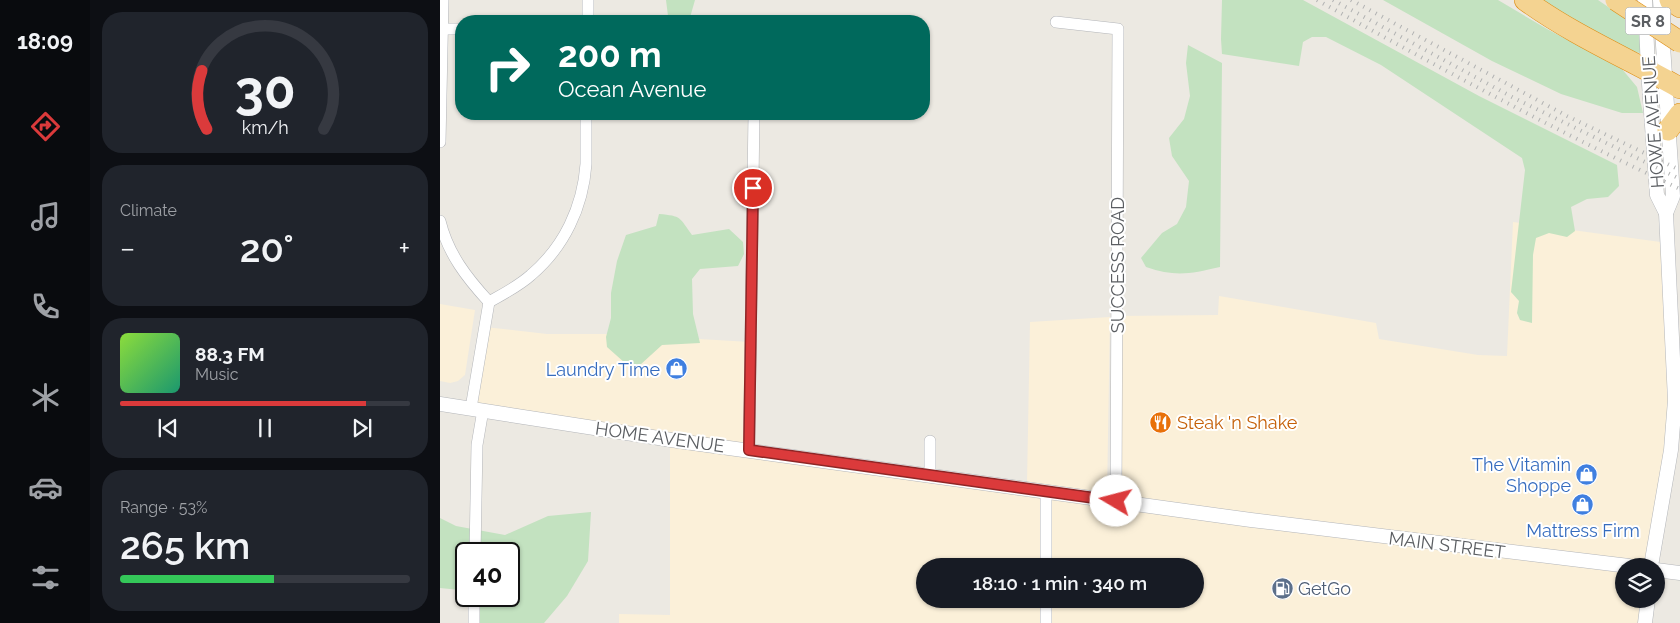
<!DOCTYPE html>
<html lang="en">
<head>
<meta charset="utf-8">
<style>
  :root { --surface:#171b24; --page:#20242c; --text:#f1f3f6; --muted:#9ea1a6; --line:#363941; --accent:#db3a3b }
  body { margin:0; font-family:Raleway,sans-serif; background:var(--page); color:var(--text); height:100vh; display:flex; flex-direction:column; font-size:19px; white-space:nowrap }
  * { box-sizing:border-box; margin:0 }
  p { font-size:16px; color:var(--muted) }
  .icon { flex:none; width:28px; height:28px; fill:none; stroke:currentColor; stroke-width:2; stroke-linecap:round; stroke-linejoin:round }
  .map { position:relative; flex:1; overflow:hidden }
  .drawer { display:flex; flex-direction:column; gap:12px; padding:12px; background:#0d0f14; width:350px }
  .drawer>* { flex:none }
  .top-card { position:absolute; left:15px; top:15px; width:475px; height:105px; border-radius:20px; box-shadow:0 1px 4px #0004; background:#00695c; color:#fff; overflow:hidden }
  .tools { position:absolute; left:1175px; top:558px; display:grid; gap:10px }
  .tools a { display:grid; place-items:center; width:50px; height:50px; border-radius:50%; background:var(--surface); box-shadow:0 1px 4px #0004; font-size:25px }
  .speed { position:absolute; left:15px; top:542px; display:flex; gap:10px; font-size:25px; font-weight:700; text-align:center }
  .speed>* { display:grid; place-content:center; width:65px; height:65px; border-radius:50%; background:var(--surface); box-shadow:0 1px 4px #0004; line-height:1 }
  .speed .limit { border:2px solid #111; border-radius:8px; background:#fff; color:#111 }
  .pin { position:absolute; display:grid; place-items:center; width:42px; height:42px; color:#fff; margin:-21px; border:2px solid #fff; border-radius:50%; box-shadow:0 1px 5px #0007 }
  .me { position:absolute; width:55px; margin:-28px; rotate:278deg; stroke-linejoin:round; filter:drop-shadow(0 0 4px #0008) }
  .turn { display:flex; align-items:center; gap:18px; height:105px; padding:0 20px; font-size:22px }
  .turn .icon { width:65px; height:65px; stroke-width:2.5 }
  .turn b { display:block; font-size:35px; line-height:42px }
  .big { font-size:38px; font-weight:600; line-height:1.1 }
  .drawer .card { flex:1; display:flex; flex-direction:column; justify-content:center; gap:8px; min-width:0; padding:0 18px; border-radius:20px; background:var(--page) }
  .drawer .dial { align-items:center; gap:0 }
  .dial svg { height:130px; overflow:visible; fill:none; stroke:var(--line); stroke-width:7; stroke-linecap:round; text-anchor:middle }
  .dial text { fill:var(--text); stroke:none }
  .song { display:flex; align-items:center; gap:15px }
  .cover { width:60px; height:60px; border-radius:8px; background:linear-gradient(135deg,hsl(90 70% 55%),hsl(160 70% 35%)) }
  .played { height:5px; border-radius:2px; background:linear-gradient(90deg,var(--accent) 85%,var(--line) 85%) }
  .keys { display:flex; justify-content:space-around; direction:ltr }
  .heat { display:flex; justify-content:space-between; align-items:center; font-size:28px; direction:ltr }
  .charge { height:8px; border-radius:4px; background:linear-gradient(90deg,#34c759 53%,var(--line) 0) }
  .trip { position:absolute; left:476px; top:558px; width:288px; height:50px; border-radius:25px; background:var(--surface); box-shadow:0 1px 4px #0004; font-weight:600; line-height:50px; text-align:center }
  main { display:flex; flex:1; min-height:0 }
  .menu { display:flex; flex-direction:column; width:90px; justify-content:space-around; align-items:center; background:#090b0e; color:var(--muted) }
  .menu .icon { width:35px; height:35px }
  .menu .on { color:var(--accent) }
  .menu b { font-size:22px; color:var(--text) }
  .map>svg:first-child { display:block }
  .commercial { fill:#fbf0d9; fill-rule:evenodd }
  .green { fill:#c3e2c0; fill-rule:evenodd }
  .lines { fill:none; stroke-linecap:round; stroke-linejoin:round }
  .minor-casing { stroke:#b3b5b9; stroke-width:12 }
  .tertiary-casing { stroke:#b3b5b9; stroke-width:15 }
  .motorway-casing { stroke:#dd8c12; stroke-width:22 }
  .minor { stroke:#fff; stroke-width:11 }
  .tertiary { stroke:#fff; stroke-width:14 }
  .motorway { stroke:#f4d391; stroke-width:21 }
  .rail { stroke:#b1b2b2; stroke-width:4; stroke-dasharray:1 6; stroke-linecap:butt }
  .motorway-bridge-casing { stroke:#dd8c12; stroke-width:22; stroke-linecap:butt }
  .motorway-bridge { stroke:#f4d391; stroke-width:21 }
  .route-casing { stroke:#8e2626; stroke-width:12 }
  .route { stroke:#db3a3b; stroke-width:9 }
  .labels { text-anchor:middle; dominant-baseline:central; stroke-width:4; stroke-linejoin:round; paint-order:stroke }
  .shield { fill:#fff; stroke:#8c8e91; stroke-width:1 }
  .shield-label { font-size:16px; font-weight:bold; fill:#5b5e62 }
  .street-label { font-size:18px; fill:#5b5e62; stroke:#fff }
  .shop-label { font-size:18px; fill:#366cbe; stroke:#fff; text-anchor:end }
  .food-label { font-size:18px; fill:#c56008; stroke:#fff; text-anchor:start }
  .service-label { font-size:18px; fill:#4e5e75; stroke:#fff; text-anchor:start }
</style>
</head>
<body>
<main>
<nav class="menu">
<b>18:09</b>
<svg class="icon on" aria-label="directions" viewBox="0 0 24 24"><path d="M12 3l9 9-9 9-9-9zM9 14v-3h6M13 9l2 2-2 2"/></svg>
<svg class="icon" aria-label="music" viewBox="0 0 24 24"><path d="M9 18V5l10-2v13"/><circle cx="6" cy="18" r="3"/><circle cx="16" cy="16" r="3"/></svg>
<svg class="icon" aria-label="phone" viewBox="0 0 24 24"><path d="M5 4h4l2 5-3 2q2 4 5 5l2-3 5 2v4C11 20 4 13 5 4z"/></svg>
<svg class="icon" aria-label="climate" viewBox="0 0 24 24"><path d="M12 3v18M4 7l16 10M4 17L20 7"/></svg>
<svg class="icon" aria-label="car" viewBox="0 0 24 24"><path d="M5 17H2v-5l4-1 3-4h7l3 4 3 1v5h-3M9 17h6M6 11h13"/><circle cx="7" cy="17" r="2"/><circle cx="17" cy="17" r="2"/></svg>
<svg class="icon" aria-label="filters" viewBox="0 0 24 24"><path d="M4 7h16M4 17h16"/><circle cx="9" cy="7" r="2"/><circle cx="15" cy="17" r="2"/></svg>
</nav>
<section class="drawer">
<div class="card dial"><svg viewBox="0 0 100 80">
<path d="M14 69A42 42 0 1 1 86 69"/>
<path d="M14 69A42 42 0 0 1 11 33" stroke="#db3a3b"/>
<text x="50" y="56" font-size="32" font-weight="700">30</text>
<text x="50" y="72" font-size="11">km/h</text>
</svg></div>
<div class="card"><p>Climate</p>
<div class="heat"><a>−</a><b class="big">20°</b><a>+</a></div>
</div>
<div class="card">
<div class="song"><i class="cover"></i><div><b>88.3 FM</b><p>Music</p></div></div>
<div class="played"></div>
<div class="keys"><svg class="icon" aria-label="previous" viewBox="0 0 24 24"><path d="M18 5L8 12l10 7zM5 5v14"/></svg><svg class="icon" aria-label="pause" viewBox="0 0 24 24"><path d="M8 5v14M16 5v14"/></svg><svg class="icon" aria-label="next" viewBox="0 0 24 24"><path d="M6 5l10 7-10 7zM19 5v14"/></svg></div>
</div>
<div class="card"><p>Range · 53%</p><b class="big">265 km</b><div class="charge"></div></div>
</section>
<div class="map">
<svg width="1240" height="623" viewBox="0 0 1240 623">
  <rect width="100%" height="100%" fill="#ece9e2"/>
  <g class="commercial">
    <path d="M 1073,222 L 1228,243 L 1235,378 L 1211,566 L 1184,566 L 1184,599 L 1208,599 L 1205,623 L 179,623 L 179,614 L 230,615 L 230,440 L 31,408 L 45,327 L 107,334 L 175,334 L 310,342 L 310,450 L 675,501 L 677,316 L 778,315 L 779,296 L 936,323 L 939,339 L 1038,355 L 1067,356 ZM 485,566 L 755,566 L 755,599 L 485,599 Z"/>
    <polygon points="0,304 35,310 25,375 18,381 10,383 0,381"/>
    <polygon points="670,317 667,495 587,483 590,322"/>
  </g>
  <g class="green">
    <polygon points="226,0 255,0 249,21 240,21 228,16"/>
    <polygon points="782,0 863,0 1039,96 1177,165 1179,186 1168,197 1147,199 1131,207 1135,231 1127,237 1109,233 1096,238 1093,255 1092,323 1080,320 1077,313 1079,301 1071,292 1085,170 1082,158 941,65 886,37 872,37 863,42 859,66 782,54 781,39"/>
    <polygon points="943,0 1058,0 1107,29 1182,69 1197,87 1203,113 1182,113 1121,94 1052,61"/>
    <polygon points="1100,0 1158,0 1199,28 1201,53 1191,52"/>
    <path d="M 748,45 L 782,63 L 780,267 C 750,274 735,277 706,267 L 701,258 L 722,233 L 737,224 L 746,207 L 749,181 L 732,156 L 729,138 L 744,119 L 750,96 L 746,63 Z"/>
    <path d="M 219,214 C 242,216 239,217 252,235 L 289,229 L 303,242 L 304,254 L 298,266 L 260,269 L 252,279 L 253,314 L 260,343 L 222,345 L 200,365 L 185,363 L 167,347 L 166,337 L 171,318 L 171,293 L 177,261 L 186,235 L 216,226 Z"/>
    <path d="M 151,512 L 148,561 L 127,596 L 104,623 L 39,623 L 20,590 L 0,588 L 0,518 L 16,526 L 65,535 L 108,516 ZM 26,554 L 69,554 L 69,596 L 26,596 Z"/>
  </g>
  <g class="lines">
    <defs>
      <g id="minor">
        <polyline points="148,0 148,21"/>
        <polyline points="616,22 678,29 676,501"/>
        <polyline points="0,29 21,29"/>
        <polyline points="0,142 3,0"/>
        <path d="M 0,221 C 8,254 27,278 49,302"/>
        <path d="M 31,408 L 49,302 C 63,294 79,286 91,275 C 124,247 143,207 146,164 C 146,147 146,130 146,114"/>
        <polyline points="490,441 490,475"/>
        <polyline points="309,450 314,114"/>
        <polyline points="606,492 606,566"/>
        <polyline points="35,554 37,445 43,410"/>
        <polyline points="606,599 606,623"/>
        <polyline points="34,623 34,596"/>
      </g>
      <g id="tertiary">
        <polyline points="1205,0 1208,70 1217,195 1226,213 1235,400 1231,450 1211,566"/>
        <polyline points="1220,0 1233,196 1226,213"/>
        <polyline points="0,404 238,441 811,520 1189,566"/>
        <polyline points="1216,570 1240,573"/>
        <polyline points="1205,623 1208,599"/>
      </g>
      <g id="motorway">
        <path d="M 1085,0 C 1133,35 1189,59 1240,88"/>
        <polyline points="1230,0 1240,7"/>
        <polyline points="1228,130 1240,114"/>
      </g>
    </defs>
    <use href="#minor" class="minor-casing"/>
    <use href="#tertiary" class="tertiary-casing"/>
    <use href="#motorway" class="motorway-casing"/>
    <use href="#minor" class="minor"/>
    <use href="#tertiary" class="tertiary"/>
    <use href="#motorway" class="motorway"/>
    <g class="rail">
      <path d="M 877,0 C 996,66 1116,131 1240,189"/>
      <polyline points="893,0 1074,98 1240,179"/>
      <polyline points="911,0 1127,116 1240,170"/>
    </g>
    <defs>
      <polyline id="motorway-bridge" points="1176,0 1240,42"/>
    </defs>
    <use href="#motorway-bridge" class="motorway-bridge-casing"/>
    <use href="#motorway-bridge" class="motorway-bridge"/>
  </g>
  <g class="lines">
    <defs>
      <polyline id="route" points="313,188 309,450 676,501"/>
    </defs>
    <use href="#route" class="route-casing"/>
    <use href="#route" class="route"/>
  </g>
  <defs>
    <symbol id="shop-disc" viewBox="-11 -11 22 22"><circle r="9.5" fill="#3f7fe0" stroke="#fff"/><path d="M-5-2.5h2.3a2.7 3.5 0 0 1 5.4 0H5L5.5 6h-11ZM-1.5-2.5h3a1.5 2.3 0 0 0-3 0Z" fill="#fff"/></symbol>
    <symbol id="restaurant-disc" viewBox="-11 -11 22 22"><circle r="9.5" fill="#e8710a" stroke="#fff"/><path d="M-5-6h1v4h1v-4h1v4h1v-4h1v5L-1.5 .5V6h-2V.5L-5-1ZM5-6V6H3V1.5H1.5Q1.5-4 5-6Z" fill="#fff"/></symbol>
    <symbol id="fuel-disc" viewBox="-11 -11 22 22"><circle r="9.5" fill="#5c6f8a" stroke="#fff"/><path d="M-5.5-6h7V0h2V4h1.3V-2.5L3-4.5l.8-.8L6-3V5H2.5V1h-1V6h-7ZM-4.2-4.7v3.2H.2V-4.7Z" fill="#fff"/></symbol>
  </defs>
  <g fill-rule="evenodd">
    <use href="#shop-disc" x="224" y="356" width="25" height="25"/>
    <use href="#restaurant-disc" x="708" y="410" width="25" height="25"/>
    <use href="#shop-disc" x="1134" y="462" width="25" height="25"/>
    <use href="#shop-disc" x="1130" y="492" width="25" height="25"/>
    <use href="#fuel-disc" x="830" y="576" width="25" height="25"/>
  </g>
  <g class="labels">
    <rect class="shield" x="1185.5" y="7.5" width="45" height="27" rx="4"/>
    <g class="shield-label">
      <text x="1208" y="21">SR 8</text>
    </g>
    <g class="street-label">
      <text transform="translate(1213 122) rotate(-94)">HOWE AVENUE</text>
      <text transform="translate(677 265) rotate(-90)">SUCCESS ROAD</text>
      <text transform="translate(220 437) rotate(8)">HOME AVENUE</text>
      <text transform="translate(1007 545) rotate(7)">MAIN STREET</text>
    </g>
    <g class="shop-label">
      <text x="220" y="369">Laundry Time</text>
      <text x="1131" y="464">The Vitamin<tspan x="1131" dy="21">Shoppe</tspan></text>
      <text x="1143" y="530" text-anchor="middle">Mattress Firm</text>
    </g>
    <g class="food-label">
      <text x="737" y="422">Steak 'n Shake</text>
    </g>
    <g class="service-label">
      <text x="858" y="588">GetGo</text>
    </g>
  </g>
</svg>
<div class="tools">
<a><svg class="icon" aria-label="layers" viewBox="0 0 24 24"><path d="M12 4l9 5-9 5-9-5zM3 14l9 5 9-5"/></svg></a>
</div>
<div class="speed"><div class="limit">40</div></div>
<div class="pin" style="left:313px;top:188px;background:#d93025"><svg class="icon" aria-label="arrive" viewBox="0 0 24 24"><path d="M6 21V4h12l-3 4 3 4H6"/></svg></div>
<svg class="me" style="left:676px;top:501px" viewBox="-20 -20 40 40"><circle r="19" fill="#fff"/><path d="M0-13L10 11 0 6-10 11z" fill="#db3a3b"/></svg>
<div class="trip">18:10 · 1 min · 340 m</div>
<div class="top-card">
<div class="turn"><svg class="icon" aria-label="right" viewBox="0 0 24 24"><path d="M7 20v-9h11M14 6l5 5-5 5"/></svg><div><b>200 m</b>Ocean Avenue</div></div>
</div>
</div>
</main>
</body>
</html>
